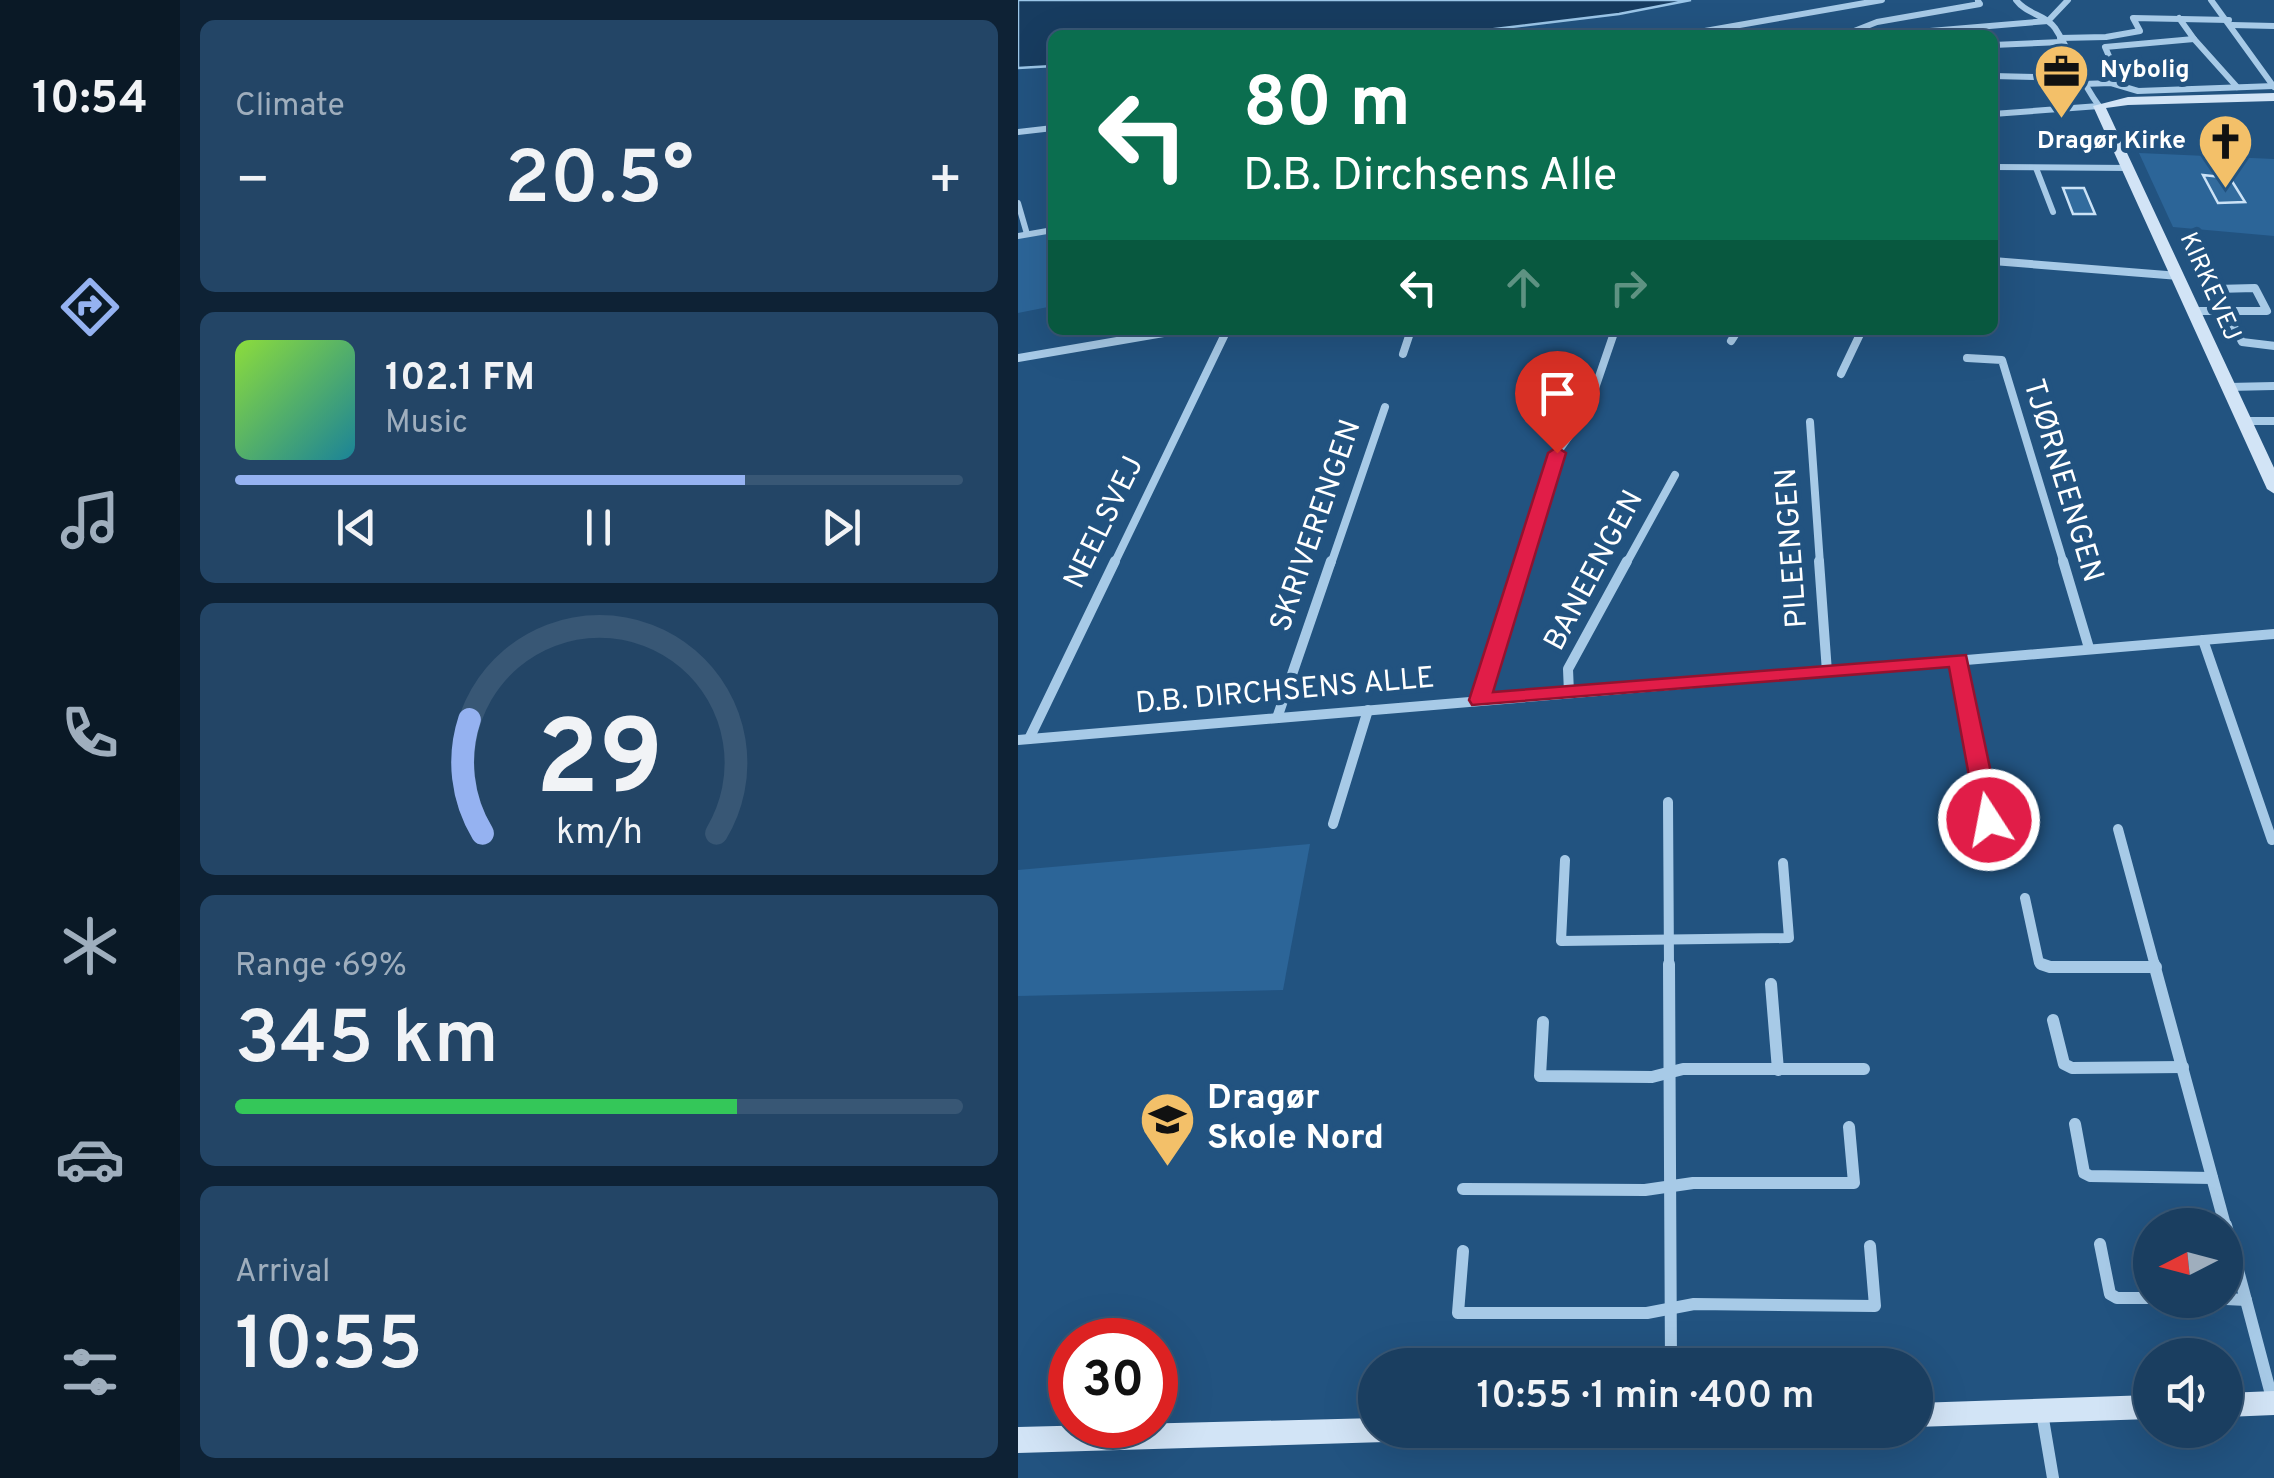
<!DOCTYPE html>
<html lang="en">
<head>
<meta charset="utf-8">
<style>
  :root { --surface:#1a3e60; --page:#234566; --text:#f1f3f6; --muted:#9faebd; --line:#385775; --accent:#95b2f1 }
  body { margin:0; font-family:Overpass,sans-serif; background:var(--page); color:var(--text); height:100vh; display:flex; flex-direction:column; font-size:38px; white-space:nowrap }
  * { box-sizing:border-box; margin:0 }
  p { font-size:32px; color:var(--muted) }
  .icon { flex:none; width:55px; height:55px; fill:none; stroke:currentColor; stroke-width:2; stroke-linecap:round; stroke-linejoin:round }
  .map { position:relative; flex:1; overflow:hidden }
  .panel { display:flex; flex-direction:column; gap:20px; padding:20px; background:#0e2235; width:838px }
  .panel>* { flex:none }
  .guide { position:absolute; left:30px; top:30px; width:950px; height:305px; border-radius:15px; box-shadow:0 10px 40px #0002,0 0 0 2px var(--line); background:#0b6e4f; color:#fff; overflow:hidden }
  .needle { width:65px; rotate:264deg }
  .controls { position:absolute; left:1115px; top:1208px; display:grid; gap:20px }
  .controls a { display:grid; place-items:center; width:110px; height:110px; border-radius:50%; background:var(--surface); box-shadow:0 10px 40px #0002,0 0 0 2px var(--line); font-size:50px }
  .speed { position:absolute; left:30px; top:1318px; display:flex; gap:20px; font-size:50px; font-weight:700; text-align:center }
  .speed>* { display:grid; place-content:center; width:130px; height:130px; border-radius:50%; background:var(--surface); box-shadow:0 10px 40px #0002,0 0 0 2px var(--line); line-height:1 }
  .speed .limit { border:15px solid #d22; background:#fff; color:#111 }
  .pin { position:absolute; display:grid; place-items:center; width:85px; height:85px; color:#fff; margin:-102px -42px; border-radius:50% 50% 50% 0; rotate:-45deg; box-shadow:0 0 10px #0007 }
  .pin .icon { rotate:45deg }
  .me { position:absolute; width:110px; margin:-55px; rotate:349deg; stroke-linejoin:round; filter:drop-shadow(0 0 8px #0008) }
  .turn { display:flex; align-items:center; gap:35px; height:210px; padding:0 30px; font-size:45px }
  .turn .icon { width:130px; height:130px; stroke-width:2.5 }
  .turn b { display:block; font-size:70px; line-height:85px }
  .lanes { display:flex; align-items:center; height:95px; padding:0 30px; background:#0003; justify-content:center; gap:50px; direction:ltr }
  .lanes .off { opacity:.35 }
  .big { font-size:75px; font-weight:600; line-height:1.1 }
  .panel .tile { flex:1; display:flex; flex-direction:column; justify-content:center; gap:15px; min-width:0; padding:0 35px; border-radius:15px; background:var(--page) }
  .panel .dial { align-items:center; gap:0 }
  .dial svg { height:260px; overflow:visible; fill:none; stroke:var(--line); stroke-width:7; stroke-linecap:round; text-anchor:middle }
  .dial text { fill:var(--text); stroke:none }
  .song { display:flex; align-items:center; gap:30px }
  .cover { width:120px; height:120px; border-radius:15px; background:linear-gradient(135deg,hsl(90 70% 55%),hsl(190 70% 35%)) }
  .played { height:10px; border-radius:5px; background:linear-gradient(90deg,var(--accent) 70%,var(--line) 70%) }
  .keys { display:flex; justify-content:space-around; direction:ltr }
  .heat { display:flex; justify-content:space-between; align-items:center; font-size:55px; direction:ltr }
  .charge { height:15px; border-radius:8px; background:linear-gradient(90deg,#34c759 69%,var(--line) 0) }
  .trip { position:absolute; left:340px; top:1348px; width:575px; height:100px; border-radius:50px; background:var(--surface); box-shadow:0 10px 40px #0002,0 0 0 2px var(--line); font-weight:600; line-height:100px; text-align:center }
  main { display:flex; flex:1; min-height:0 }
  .tab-bar { display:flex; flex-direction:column; width:180px; justify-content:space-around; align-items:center; background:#0a1926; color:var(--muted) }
  .tab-bar .icon { width:70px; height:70px }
  .tab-bar .active { color:var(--accent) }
  .tab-bar b { font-size:45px; color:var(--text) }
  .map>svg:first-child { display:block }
  .green { fill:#2c6598 }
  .water { fill:#173c60; stroke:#9bc6e8; stroke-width:2.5 }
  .building { fill:#326b9d; stroke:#cbe2f6; stroke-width:2.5 }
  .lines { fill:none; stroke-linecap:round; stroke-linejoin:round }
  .street-far3 { stroke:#a7cae7; stroke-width:6 }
  .street-far2 { stroke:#a7cae7; stroke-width:8 }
  .street-far1 { stroke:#a7cae7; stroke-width:10 }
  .street { stroke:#a7cae7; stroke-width:12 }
  .secondary { fill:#d2e4f6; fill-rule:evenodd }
  .route { fill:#e11d48; stroke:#92132f; stroke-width:2.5 }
  .labels { text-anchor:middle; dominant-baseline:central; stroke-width:10; stroke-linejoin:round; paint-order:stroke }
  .far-poi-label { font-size:25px; font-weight:bold; fill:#fff; stroke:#225380; text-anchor:start }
  .far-street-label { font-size:25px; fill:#fff; stroke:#225380 }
  .street-label { font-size:30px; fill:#fff; stroke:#225380 }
  .near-poi-label { font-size:35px; font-weight:bold; fill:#fff; stroke:#225380; text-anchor:start }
</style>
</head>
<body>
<main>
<nav class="tab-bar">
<b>10:54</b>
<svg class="icon active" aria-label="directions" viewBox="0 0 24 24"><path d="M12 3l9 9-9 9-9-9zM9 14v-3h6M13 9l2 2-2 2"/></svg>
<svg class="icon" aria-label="music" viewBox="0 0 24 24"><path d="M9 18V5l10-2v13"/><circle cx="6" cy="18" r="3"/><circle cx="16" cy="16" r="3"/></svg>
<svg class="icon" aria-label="phone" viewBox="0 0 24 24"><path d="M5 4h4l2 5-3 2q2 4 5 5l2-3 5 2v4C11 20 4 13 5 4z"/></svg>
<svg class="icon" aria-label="climate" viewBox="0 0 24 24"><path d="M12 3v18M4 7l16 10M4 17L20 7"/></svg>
<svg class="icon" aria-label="car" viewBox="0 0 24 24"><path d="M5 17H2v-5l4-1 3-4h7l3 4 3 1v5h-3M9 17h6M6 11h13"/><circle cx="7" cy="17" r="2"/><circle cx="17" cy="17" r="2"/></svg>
<svg class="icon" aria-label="filters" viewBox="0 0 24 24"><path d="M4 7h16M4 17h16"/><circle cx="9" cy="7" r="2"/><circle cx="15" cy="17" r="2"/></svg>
</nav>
<section class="panel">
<div class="tile"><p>Climate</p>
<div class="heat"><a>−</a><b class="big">20.5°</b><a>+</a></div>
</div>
<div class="tile">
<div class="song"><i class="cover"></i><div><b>102.1 FM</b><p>Music</p></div></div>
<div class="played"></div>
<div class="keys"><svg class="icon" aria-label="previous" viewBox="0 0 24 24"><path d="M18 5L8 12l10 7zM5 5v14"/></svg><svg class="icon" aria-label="pause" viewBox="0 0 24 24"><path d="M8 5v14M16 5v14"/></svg><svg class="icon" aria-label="next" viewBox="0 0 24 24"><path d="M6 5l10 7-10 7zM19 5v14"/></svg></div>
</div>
<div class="tile dial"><svg viewBox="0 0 100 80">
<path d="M14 69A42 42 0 1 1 86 69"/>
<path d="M14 69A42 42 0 0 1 10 34" stroke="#95b2f1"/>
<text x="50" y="56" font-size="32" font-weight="700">29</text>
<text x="50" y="72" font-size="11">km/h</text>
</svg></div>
<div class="tile"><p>Range · 69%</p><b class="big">345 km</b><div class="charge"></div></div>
<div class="tile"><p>Arrival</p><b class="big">10:55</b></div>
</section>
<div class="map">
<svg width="1257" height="1478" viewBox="0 0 1257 1478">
  <rect width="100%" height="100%" fill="#225380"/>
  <g class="green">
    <polygon points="1121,153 1256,159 1256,236 1155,227"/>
    <polygon points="35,233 35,306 0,313 0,238"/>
    <polygon points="292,844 265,990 0,996 0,870"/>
  </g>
  <polygon class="water" points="0,0 673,0 601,14 427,35 35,35 35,66 0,68"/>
  <g class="building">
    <polygon points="1185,175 1212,178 1227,202 1200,203"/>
    <polygon points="1045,188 1066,188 1077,214 1055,214"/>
  </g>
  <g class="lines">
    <g class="street-far3">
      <path d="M 998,0 C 1008,14 1028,15 1037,28 C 1054,54 1061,79 1081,106"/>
      <polyline points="1193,0 1256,87"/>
      <polyline points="1031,20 1050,0"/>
      <polyline points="1214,25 1257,26"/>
      <polyline points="912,31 1030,21"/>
      <polyline points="664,35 864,0"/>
      <polyline points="826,35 859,22 962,4 960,1"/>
      <polyline points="1042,38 1088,37 1122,31 1115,18 1211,20"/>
      <polyline points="1176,39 1219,87"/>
      <polyline points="975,45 1044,42"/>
      <polyline points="975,76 1060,78"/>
      <polyline points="1065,84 1093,83 1120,91 1257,86"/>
      <polyline points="1104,86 1087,47 1176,39 1161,18"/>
      <polyline points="975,114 1081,106"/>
      <polyline points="0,132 35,128"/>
      <polyline points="975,167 1112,168"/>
      <polyline points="1018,168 1035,212"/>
      <polyline points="0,203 9,234"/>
      <polyline points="0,236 35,230"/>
    </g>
    <g class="street-far2">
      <polyline points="975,261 1161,276"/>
      <polygon points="1237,288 1249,311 1208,311 1198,289"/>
      <polyline points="1177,311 1208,311 1224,342 1257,346"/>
      <polyline points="713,341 720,330"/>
      <polyline points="385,354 393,330"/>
      <polyline points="0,358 163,330"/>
      <polyline points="949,358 984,360 1046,564"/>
      <polyline points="823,374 844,330"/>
      <polyline points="1210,387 1257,386"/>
      <polyline points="573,400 597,330"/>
      <polyline points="1226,421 1257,421"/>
      <polyline points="792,422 802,564"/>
      <polyline points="96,564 209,330"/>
      <polyline points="313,564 367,407"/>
      <polyline points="504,564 539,453 570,409"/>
      <polyline points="608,564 657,475"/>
    </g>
    <g class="street-far1">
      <polyline points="801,561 809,672"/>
      <polyline points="1045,561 1071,648"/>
      <polyline points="1185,640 1254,840"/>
      <polyline points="940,660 971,820"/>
      <polyline points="551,693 550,669 609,561"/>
      <polyline points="462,700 505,561"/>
      <polyline points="259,718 313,561"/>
      <polyline points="11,739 97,561"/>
      <polyline points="0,740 1257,634"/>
      <polyline points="650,802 651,966"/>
      <polyline points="315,824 350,710"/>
      <polyline points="1100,829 1137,966"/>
      <polyline points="547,860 543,941 771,938 765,863"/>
      <polyline points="1007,898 1021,963 1030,966"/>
    </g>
    <g class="street">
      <polyline points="651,964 653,1365"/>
      <polyline points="1023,964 1032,967 1138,967"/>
      <polyline points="1136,964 1207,1225"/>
      <polyline points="753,984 760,1070"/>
      <polyline points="1035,1020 1046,1064 1054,1068 1165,1067"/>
      <polyline points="525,1022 522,1076 634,1077 665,1069 846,1069"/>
      <polyline points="1057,1124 1066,1173 1072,1176 1194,1178"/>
      <polyline points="445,1189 627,1190 675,1183 836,1183 831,1127"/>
      <polyline points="1208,1225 1255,1402"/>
      <polyline points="1082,1244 1092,1294 1099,1298 1132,1298"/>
      <polyline points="445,1251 440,1313 629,1313 676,1304 857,1306 852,1246"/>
      <polyline points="1208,1299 1228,1300"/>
      <polyline points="1024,1413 1035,1478"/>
    </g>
    <g class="secondary">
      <polygon points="1257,93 1257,101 1110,105 1088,108 1257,470 1257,494 1249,489 1075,106 1110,97"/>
      <polygon points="1257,1391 1257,1415 1208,1417 1208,1393"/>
      <polygon points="1132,1395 1132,1419 898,1427 898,1403"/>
      <polygon points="358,1418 358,1430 381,1430 377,1439 367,1442 0,1453 0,1427"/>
    </g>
  </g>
  <polygon class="route" points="539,447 548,453 475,692 948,655 983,820 979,825 963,825 959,820 931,667 454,705 451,700 530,453"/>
  <defs>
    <symbol id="office-pin" viewBox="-11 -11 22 30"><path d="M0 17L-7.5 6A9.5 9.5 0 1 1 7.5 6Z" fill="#f3c069" stroke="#225380"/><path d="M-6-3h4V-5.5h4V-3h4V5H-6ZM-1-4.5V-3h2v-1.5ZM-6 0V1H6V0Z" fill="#111"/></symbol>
    <symbol id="church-pin" viewBox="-11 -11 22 30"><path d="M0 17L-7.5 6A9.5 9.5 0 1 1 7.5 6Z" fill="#f3c069" stroke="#225380"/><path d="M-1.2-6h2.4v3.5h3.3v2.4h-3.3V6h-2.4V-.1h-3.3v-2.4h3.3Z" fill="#111"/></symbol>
    <symbol id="school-pin" viewBox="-11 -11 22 30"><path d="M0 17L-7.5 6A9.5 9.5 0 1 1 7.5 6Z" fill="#f3c069" stroke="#225380"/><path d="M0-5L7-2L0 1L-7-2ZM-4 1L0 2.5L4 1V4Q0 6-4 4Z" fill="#111"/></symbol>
  </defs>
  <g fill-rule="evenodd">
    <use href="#office-pin" x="1012" y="40" width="63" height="86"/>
    <use href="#church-pin" x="1176" y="110" width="63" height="86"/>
    <use href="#school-pin" x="118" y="1088" width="63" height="86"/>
  </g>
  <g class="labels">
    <g class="far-poi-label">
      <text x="1082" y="71">Nybolig</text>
      <text x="1168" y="142" text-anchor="end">Dragør Kirke</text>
    </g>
    <g class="far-street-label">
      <text transform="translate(1191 287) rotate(66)">KIRKEVEJ</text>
    </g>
    <g class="street-label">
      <text transform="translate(1044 481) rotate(73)">TJØRNEENGEN</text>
      <text transform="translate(87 523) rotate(-64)">NEELSVEJ</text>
      <text transform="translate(299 526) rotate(-71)">SKRIVERENGEN</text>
      <text transform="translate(775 548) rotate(-94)">PILEENGEN</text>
      <text transform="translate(577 571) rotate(-62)">BANEENGEN</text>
      <text transform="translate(267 692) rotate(-5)">D.B. DIRCHSENS ALLE</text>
    </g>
    <g class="near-poi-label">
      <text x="189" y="1099">Dragør<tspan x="189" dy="40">Skole Nord</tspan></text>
    </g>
  </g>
</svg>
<div class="controls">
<a><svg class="needle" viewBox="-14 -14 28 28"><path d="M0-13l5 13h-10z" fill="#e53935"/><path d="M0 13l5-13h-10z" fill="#9faebd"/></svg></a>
<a><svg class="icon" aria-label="sound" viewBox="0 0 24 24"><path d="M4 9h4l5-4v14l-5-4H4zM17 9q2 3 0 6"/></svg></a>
</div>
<div class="speed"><div class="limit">30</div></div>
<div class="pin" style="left:539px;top:453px;background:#d93025"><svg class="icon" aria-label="arrive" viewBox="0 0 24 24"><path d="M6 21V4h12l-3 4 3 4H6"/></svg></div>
<svg class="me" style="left:971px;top:820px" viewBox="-20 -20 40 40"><circle r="17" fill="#e11d48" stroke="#fff" stroke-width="3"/><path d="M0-11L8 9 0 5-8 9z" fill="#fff"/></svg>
<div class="trip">10:55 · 1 min · 400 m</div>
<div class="guide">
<div class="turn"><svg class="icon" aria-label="left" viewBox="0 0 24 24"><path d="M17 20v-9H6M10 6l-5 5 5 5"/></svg><div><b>80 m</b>D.B. Dirchsens Alle</div></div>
<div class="lanes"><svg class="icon" aria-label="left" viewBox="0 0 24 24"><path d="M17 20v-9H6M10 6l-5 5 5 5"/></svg><svg class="icon off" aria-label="ahead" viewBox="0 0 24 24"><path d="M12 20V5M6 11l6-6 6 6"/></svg><svg class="icon off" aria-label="right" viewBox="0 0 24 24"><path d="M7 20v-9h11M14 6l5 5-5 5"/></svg></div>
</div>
</div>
</main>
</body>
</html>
